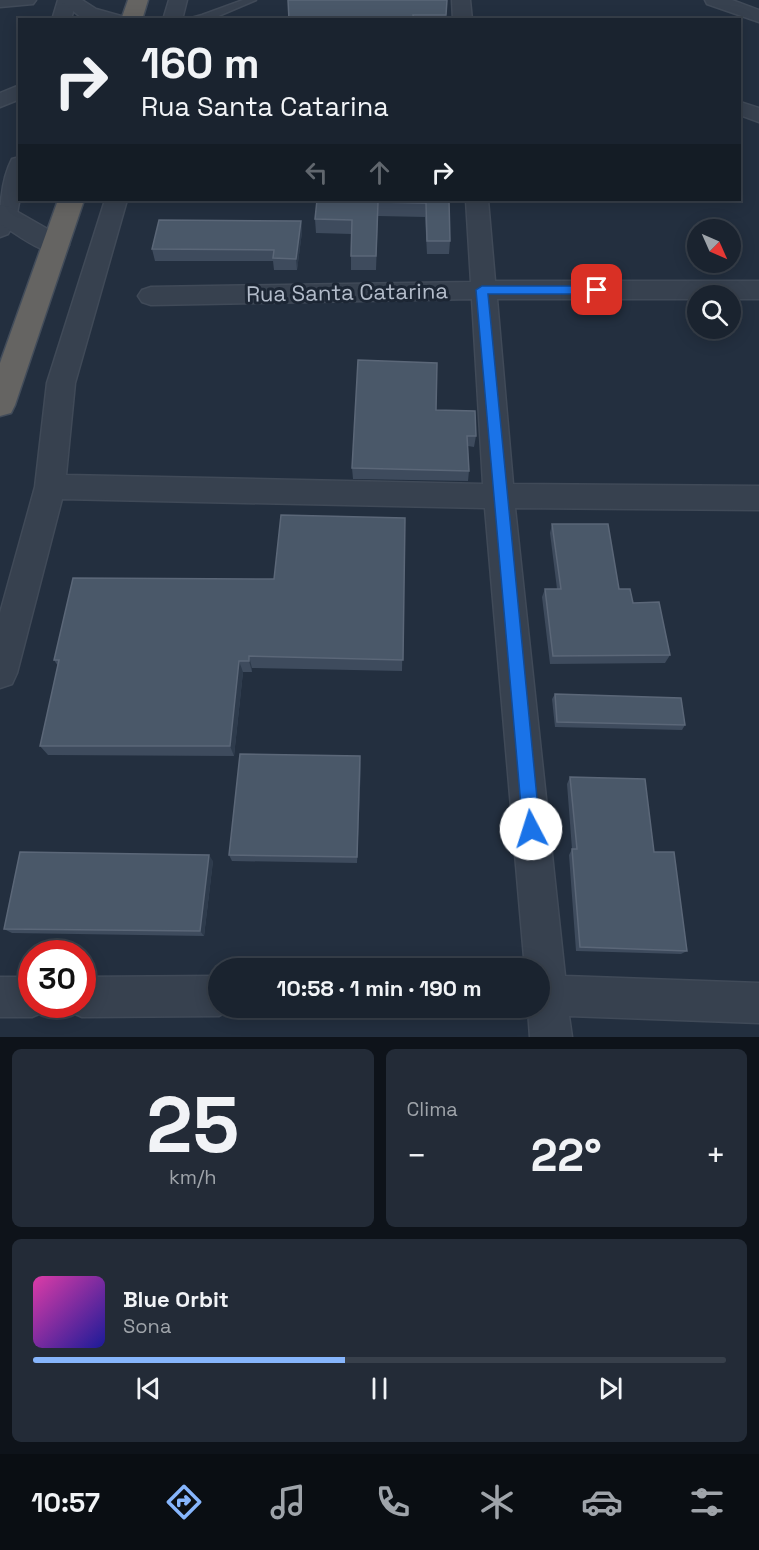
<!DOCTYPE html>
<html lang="pt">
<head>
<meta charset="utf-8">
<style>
  :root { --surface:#1a232f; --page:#232b37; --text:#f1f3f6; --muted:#9fa4aa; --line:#38404b; --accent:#86b5fc }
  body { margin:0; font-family:"Space Grotesk",sans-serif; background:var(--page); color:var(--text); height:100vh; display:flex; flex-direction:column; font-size:22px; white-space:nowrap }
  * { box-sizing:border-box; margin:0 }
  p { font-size:20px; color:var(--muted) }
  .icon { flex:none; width:33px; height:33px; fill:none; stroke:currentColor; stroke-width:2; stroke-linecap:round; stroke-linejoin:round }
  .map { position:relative; height:1037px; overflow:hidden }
  .drawer { display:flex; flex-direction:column; gap:12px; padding:12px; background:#0e131a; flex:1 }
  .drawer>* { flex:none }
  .banner { position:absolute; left:18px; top:18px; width:723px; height:183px; border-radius:0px; box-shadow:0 3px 15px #0003,0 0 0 2px var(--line); background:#1a232f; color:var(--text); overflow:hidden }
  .needle { width:39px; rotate:135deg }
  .fabs { position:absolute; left:687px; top:219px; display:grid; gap:12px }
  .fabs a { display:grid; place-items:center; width:54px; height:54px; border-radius:50%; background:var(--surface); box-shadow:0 3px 15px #0003,0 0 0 2px var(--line); font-size:30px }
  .speed { position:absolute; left:18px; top:940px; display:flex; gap:12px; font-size:30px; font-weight:700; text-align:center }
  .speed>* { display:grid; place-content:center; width:78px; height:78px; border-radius:50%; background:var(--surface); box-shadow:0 3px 15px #0003,0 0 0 2px var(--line); line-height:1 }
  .speed .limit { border:9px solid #d22; background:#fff; color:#111 }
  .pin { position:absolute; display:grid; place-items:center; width:51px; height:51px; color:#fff; margin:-26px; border-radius:12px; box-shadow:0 3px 9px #0006 }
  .me { position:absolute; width:66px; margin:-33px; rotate:355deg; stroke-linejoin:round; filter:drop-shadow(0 0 4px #0008) }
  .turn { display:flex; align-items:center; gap:21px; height:126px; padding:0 24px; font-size:27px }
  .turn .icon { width:78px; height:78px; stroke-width:2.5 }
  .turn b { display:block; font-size:42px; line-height:51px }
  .lanes { display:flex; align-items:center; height:57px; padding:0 24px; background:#0003; justify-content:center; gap:30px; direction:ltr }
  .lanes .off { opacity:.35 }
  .big { font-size:45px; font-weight:600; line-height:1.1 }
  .drawer .card { flex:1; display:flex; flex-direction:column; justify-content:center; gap:9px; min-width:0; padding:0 21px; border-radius:9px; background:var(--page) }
  .drawer .dial { align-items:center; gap:0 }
  .dial b { font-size:78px; line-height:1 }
  .song { display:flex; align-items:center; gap:18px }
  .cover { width:72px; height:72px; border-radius:9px; background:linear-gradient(135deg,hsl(320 70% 55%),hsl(240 70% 35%)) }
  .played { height:6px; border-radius:3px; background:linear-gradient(90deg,var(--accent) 45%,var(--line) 45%) }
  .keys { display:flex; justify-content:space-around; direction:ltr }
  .heat { display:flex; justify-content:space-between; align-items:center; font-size:33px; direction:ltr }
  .drawer .tiles { flex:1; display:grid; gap:12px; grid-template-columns:1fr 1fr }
  .card:last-child { grid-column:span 2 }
  .trip { position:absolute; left:208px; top:958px; width:342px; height:60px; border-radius:30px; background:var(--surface); box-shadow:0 3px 15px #0003,0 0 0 2px var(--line); font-weight:600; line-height:60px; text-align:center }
  .dock { display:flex; height:96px; justify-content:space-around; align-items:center; background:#0a0e13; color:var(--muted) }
  .dock .icon { width:42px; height:42px }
  .dock .current { color:var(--accent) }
  .dock b { font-size:27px; color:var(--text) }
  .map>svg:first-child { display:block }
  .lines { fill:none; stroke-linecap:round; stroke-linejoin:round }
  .service-casing { stroke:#404a58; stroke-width:3 }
  .minor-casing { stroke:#404a58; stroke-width:3 }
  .tertiary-casing { stroke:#404a58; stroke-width:3 }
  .trunk-casing { stroke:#424c5a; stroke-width:3 }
  .service { fill:#37414f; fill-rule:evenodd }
  .minor { fill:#37414f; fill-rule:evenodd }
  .tertiary { fill:#37414f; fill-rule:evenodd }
  .trunk { fill:#656462; fill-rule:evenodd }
  .wall { fill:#3e4b5d }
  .shaded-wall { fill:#2e3b4c }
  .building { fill:#4a5869; stroke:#5b6778; stroke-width:1.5 }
  .route { fill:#1a73e8; stroke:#114b97; stroke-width:1.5 }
  .labels { text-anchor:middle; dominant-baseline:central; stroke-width:6; stroke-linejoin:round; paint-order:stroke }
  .street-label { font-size:22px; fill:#b3bcca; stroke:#1c2634 }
</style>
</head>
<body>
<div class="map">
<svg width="759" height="1037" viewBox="0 0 759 1037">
  <rect width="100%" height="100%" fill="#232f3f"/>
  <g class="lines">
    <defs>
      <polygon id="service" points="243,0 256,0 209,20 184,20 202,15"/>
      <g id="minor">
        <polygon points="58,0 76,0 71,20 52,20"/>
        <polygon points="169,0 187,0 182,20 163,20"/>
        <polygon points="452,0 470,0 472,20 453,20"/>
        <polygon points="705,0 732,0 759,10 759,22 707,4"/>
        <polygon points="20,85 20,99 0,107 0,93"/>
        <polygon points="740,102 759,108 759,122 740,115"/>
        <path d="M 20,157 C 20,184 23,211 8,234 L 0,237 C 0,211 0,182 12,159 Z"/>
        <polygon points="105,200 127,200 75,383 66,475 483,484 472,299 151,305 142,302 138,296 142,290 151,287 471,282 466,200 488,200 495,281 759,281 759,299 730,299 730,296 698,296 698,299 497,299 513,484 759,486 759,510 515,508 565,976 759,983 759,1023 569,1016 572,1037 530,1037 528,1010 525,1008 540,1008 540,969 525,969 485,508 62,499 17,673 12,684 0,688 0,613 35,487 47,383"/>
        <polygon points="219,976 219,1008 234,1008 219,1016 82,1017 68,1011 65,1005 82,1005 82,977"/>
        <polygon points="0,977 32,977 32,1005 49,1005 46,1011 32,1017 0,1017"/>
      </g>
      <g id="tertiary">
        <polygon points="0,0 36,0 33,4 0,7"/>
        <polygon points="59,0 82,0 96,9 121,16 124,20 82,18"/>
        <path d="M 0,205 L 9,207 L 65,239 L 69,245 L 65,251 C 43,257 19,235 0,224 Z"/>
      </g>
      <g id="trunk">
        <polygon points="128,0 148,0 142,20 121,20"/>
        <polygon points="58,200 84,200 15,405 11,413 0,416 0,363"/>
      </g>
    </defs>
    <use href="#service" class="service-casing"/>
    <use href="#minor" class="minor-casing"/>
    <use href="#tertiary" class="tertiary-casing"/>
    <use href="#trunk" class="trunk-casing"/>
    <use href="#service" class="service"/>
    <use href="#minor" class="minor"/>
    <use href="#tertiary" class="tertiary"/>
    <use href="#trunk" class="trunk"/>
  </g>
  <g class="wall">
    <polygon points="447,0 446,20 289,20"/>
    <polygon points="317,200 449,200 450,241 449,254 427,254 425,217 378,216 376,270 351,270 351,234 316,233 315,219"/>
    <polygon points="301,221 302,232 297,270 274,270 273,261 155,261 152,249"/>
    <polygon points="436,410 476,436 474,447 468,446 469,471 468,481 353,479 352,468"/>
    <polygon points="405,518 402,671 252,668 252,672 243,672 234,756 48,755 40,746 58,666 54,660 274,579"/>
    <polygon points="552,524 633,603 670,655 665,663 550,664 542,597 545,589 557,589 550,533"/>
    <polygon points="555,694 685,725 682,730 555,727 552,699"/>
    <polygon points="361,764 357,863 232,861 229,855"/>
    <polygon points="570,777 654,852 687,951 681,954 576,951 569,855 572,849 567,784"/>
    <polygon points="213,861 204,936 12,933 4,929"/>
  </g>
  <g class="shaded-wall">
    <polygon points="301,221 302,232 297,270 296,259"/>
    <polygon points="249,656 252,668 252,672 249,661"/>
    <polygon points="239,661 243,672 234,756 230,746"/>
    <polygon points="360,756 361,764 357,863 357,857"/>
    <polygon points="209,855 213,861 204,936 200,931"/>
  </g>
  <g class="building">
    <polygon points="288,0 447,0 446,15 413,15 414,20 289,20"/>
    <polygon points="317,200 449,200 450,241 427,241 426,203 378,202 376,256 351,256 352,220 315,219"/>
    <polygon points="159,220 301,221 296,259 273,258 274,250 152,249"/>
    <polygon points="358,360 437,363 436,410 475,411 476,436 467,436 469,471 352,468"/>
    <polygon points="281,515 405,518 403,660 249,656 249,661 239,661 230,746 40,746 59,660 54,660 73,578 274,579"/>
    <polygon points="552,524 608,524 619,589 630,589 633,603 659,602 670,655 553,656 545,589 561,589"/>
    <polygon points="555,694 681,698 685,725 557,722"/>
    <polygon points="240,754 360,756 357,857 229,855"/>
    <polygon points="570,777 645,779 654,852 674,852 687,951 580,947 572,849 577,849"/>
    <polygon points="20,852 209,855 200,931 4,929"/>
  </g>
  <polygon class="route" points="482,286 597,286 603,290 597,294 488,294 540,829 537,835 531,837 525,835 523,829 476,290"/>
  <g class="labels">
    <g class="street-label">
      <text transform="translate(347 292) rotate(-1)">Rua Santa Catarina</text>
    </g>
  </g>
</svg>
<div class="fabs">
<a><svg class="needle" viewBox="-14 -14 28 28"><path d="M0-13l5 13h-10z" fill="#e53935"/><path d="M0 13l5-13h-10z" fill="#9fa4aa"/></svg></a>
<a><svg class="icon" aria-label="search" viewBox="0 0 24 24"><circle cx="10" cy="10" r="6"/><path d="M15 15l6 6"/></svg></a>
</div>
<div class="speed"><div class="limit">30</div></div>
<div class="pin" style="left:597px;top:290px;background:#d93025"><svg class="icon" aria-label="arrive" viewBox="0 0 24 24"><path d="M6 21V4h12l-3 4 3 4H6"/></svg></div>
<svg class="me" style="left:531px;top:829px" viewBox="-20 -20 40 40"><circle r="19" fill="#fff"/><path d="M0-13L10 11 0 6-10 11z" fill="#1a73e8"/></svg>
<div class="trip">10:58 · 1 min · 190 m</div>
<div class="banner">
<div class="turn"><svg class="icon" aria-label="right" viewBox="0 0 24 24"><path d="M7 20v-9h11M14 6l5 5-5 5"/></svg><div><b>160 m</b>Rua Santa Catarina</div></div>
<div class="lanes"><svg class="icon off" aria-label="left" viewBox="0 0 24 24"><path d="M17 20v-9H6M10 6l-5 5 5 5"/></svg><svg class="icon off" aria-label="ahead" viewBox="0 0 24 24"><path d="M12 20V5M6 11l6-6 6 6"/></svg><svg class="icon" aria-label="right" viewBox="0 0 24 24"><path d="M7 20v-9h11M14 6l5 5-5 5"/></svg></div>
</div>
</div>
<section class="drawer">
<div class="tiles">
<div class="card dial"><b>25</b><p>km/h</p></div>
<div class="card"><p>Clima</p>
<div class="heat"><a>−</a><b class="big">22°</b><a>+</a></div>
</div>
<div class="card">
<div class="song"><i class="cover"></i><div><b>Blue Orbit</b><p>Sona</p></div></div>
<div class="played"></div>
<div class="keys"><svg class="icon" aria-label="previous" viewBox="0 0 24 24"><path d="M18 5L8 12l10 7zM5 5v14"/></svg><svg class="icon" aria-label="pause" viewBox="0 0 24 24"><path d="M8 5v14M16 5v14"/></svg><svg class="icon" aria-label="next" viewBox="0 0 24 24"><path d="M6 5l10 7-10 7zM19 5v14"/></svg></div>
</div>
</div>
</section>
<nav class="dock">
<b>10:57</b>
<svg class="icon current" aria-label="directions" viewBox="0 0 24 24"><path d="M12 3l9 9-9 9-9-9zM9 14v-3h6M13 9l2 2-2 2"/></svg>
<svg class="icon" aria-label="music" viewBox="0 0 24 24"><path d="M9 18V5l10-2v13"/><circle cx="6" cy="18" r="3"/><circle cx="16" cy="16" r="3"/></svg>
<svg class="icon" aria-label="phone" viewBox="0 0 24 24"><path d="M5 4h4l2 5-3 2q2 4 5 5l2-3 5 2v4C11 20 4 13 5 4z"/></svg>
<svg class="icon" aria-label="climate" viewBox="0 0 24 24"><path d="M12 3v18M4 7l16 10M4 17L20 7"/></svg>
<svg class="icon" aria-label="car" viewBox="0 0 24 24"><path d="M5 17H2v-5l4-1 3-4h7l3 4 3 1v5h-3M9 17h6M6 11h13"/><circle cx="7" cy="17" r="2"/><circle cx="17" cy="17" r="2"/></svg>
<svg class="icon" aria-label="filters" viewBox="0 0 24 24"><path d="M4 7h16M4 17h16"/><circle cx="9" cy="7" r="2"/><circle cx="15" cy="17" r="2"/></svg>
</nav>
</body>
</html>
